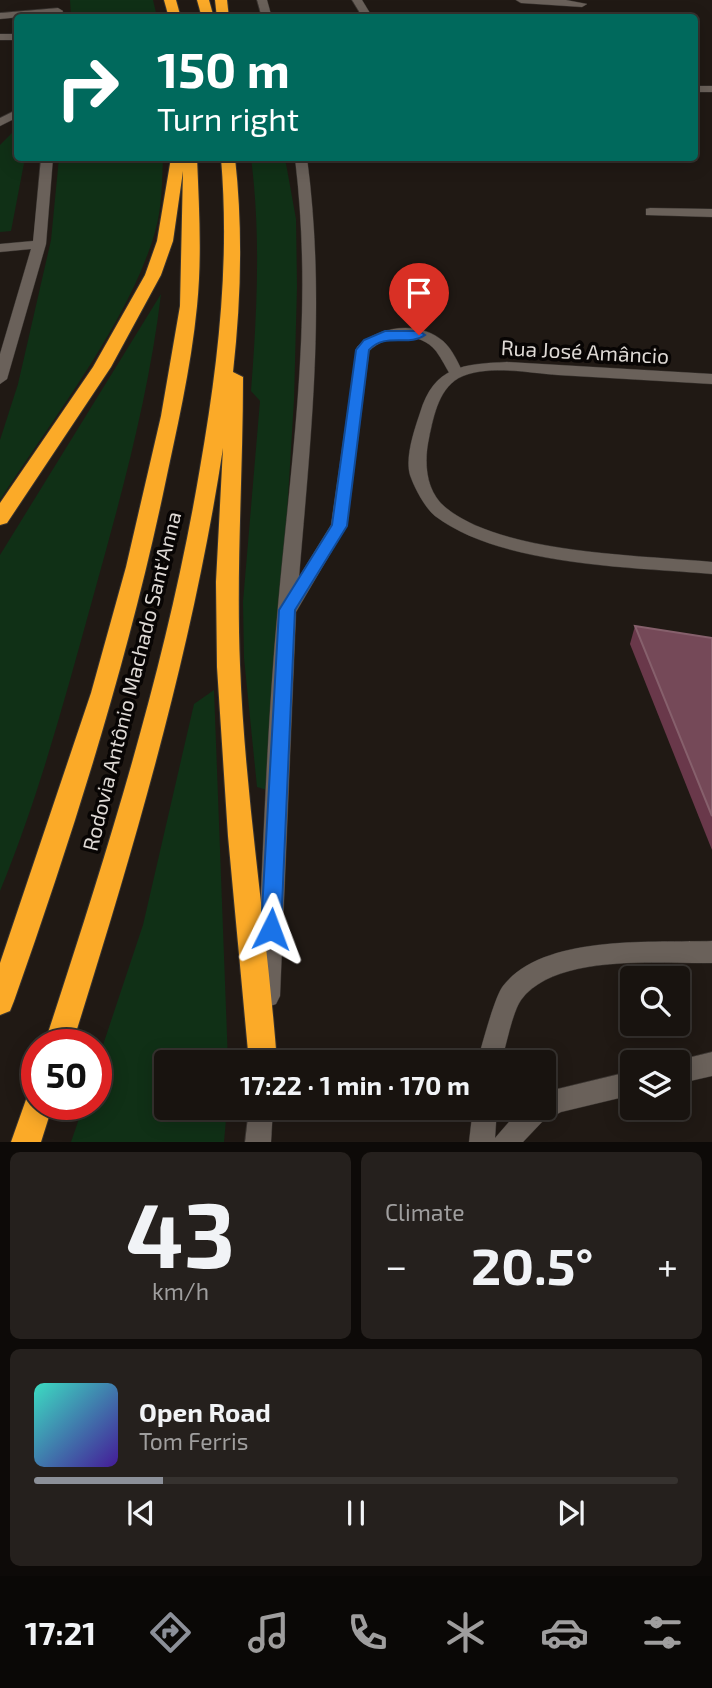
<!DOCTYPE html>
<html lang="en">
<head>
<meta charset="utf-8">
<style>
  :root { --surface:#18130f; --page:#25201d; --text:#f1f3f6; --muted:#9f9e9e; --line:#36322f; --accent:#8c9099 }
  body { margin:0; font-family:"Exo 2",sans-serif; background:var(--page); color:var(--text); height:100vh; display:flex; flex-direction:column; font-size:26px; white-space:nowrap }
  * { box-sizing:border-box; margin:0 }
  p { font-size:23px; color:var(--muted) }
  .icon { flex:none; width:38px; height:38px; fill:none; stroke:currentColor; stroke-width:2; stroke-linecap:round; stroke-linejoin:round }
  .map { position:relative; height:1142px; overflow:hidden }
  .side { display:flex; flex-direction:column; gap:10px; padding:10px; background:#0d0a08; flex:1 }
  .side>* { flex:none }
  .banner { position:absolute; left:14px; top:14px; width:684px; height:147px; border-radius:7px; box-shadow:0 4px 18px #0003,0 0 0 2px var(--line); background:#00695c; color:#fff; overflow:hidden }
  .tools { position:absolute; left:620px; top:966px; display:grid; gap:14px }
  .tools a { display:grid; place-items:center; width:70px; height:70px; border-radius:7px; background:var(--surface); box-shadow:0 4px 18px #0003,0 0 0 2px var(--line); font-size:35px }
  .speed { position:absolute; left:21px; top:1029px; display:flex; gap:14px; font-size:35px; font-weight:700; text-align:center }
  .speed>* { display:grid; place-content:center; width:91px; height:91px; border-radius:50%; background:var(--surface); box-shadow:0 4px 18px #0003,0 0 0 2px var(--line); line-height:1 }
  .speed .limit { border:10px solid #d22; background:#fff; color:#111 }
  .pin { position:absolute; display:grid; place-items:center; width:60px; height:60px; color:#fff; margin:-72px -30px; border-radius:50% 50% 50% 0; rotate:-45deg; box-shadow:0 0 7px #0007 }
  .pin .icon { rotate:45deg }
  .me { position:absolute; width:77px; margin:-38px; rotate:3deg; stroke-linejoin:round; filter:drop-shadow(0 0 5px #0008) }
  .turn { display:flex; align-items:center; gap:24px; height:147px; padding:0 28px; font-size:32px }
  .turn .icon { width:91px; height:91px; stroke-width:2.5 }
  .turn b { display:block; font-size:49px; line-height:60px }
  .big { font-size:52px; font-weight:700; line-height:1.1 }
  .side .card { flex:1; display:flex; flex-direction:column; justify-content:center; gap:10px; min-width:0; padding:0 24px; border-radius:10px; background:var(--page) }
  .side .dial { align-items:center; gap:0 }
  .dial b { font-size:91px; line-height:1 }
  .song { display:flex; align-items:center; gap:21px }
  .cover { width:84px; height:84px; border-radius:10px; background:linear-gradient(135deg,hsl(170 70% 55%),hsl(260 70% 35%)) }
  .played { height:7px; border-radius:4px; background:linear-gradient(90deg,var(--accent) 20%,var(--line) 20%) }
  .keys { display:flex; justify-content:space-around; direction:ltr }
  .heat { display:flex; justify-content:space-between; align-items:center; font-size:38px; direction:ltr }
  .side .tiles { flex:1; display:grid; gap:10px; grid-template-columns:1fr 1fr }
  .card:last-child { grid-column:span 2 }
  .trip { position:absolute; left:154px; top:1050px; width:402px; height:70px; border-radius:7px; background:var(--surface); box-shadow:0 4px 18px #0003,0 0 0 2px var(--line); font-weight:700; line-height:70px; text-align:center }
  .tab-bar { display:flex; height:112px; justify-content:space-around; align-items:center; background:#0a0806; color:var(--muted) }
  .tab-bar .icon { width:49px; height:49px }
  .tab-bar .selected { color:var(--accent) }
  .tab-bar b { font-size:32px; color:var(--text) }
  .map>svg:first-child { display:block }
  .green { fill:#103016 }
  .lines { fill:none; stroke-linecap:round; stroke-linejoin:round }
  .service-casing { stroke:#393430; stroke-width:1 }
  .minor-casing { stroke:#393430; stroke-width:1 }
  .secondary-casing { stroke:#393430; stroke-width:1 }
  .motorway-casing { stroke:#393430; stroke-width:2 }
  .service { fill:#6a615a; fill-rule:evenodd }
  .minor { fill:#6a615a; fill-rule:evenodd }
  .secondary { fill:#6a615a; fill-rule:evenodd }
  .motorway { fill:#fbaa28; fill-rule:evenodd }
  .wall { fill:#69384a }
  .building { fill:#754958; stroke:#86606c; stroke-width:2 }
  .route { fill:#1a73e8; stroke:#114b97; stroke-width:2 }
  .labels { text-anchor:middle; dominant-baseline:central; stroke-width:7; stroke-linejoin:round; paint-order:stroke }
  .street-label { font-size:21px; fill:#ded9d5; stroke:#080504 }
</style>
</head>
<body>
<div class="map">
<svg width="712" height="1142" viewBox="0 0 712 1142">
  <rect width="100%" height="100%" fill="#201914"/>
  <g class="green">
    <polygon points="70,0 153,0 157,17 71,17"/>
    <polygon points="17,128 18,158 25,158 11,231 0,232 0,145"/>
    <path d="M 59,158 L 163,158 C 162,183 162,207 155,232 C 130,320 51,421 0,500 L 0,440 L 18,384 L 51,240 Z"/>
    <path d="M 251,158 L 285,158 L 296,219 L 297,286 L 294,400 L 270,791 L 257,787 L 244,658 L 243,602 L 260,401 L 251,391 C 257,313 261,235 251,158 Z"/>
    <path d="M 161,294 C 149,395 122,493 95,590 C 67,691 40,794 0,891 L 0,555 Z"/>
    <polygon points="214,690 228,1062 166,1062 166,1108 227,1108 224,1142 71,1142 84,1104 96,1104 96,1066 143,925 194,704"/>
  </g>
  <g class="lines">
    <defs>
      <g id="service">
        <path d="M 507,362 L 712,374 L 712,384 C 661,381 610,378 558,375 C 529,373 491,365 463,376 C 439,386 434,415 429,438 C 424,461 425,490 445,507 C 501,554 640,555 712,562 L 712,574 C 631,567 501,566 435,516 C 425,508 414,487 410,475 C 405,457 414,431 420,413 C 434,366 463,364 507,362 Z"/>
        <path d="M 712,941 L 712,963 C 659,964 556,953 521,1000 C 512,1013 506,1047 501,1062 L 477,1062 C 482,1046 494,998 503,986 C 543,934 653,943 712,941 Z"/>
        <polygon points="712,1052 712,1076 677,1084 677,1062 671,1062"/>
        <polygon points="632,1071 632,1095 561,1112 542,1122 523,1142 469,1142 473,1108 497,1108 495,1138 521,1108 544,1108 544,1094 549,1091"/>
      </g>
      <g id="minor">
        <polygon points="352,0 362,0 373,18 363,18"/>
        <polygon points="516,0 566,0 587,4 582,7 521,3"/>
        <polygon points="58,8 63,11 62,13 0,19 0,13"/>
        <rect x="0" y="34" width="18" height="6"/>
        <rect x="695" y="86" width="17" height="6"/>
        <polygon points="18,109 18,117 0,126 0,118"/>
        <polygon points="41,158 53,158 46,244 7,379 0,384 0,354 31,249 0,252 0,244 33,241"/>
        <polygon points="650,208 712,209 712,217 646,215 646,209"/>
      </g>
      <g id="secondary">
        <polygon points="257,0 267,0 272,18 262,18"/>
        <path d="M 295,158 L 307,158 C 326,302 311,433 299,577 L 331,525 L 357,347 C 378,326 419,320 443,341 C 452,349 458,362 463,373 L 461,376 L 451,376 C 446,368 442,359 436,351 C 419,330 387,334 369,351 L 347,525 L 296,612 L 280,996 L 276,1004 L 268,1007 L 260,1004 L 256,996 C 263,866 266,735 278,606 C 292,451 314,314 295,158 Z"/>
        <polygon points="249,1108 273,1108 271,1142 245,1142"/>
      </g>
      <g id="motorway">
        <polygon points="164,0 176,0 181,18 169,18"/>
        <polygon points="197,0 209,0 214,18 202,18"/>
        <polygon points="215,0 227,0 229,18 217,18"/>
        <path d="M 171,158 L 197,158 C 199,207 202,257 197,306 C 191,369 176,432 163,494 C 126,667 73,834 14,1001 L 10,1011 L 0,1015 L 0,963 L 91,693 L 126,567 L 161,416 L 180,306 L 183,171 L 173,241 L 161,275 L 111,367 L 7,523 L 0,525 L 0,503 L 93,367 L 145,275 L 157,241 Z"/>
        <path d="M 221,158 L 235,158 C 243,230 241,300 233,372 L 243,377 C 243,473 236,568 240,665 C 245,798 267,930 277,1062 L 249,1062 L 228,836 L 217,667 L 216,582 L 223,448 C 192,652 134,848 72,1045 L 44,1045 C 106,856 167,665 200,468 C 218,365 230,263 221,158 Z"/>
        <polygon points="37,1090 37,1104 53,1104 41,1142 11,1142 28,1094"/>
      </g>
    </defs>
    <use href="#service" class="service-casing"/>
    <use href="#minor" class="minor-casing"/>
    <use href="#secondary" class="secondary-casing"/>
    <use href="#motorway" class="motorway-casing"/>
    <use href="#service" class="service"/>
    <use href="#minor" class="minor"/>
    <use href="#secondary" class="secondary"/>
    <use href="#motorway" class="motorway"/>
  </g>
  <polygon class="wall" points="635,626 712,638 712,850 630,644"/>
  <polygon class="building" points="635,626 712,638 712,816"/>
  <path class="route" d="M 385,331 L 419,331 L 425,335 C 409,347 385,332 369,350 L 347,526 L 295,610 L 281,929 L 278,936 L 271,939 L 264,936 L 261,929 L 279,610 L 332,525 L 356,350 L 364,340 Z"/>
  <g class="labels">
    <g class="street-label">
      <text transform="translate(585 351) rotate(3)">Rua José Amâncio</text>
      <text transform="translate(131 681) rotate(-76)">Rodovia Antônio Machado Sant'Anna</text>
    </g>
  </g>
</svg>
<div class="tools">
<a><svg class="icon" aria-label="search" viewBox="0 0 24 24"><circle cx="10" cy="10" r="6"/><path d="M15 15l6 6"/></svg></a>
<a><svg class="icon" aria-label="layers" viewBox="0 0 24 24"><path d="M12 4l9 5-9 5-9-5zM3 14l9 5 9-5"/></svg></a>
</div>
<div class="speed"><div class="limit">50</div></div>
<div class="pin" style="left:419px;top:335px;background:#d93025"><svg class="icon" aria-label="arrive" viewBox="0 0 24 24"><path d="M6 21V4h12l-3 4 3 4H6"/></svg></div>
<svg class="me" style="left:271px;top:929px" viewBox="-20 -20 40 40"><path d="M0-17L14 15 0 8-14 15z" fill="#1a73e8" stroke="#fff" stroke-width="4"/></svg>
<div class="trip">17:22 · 1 min · 170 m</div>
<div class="banner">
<div class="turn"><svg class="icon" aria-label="right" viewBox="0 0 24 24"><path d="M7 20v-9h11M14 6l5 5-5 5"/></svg><div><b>150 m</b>Turn right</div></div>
</div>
</div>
<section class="side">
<div class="tiles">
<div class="card dial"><b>43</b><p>km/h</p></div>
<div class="card"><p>Climate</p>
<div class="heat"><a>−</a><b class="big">20.5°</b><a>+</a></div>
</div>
<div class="card">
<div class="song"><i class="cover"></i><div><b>Open Road</b><p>Tom Ferris</p></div></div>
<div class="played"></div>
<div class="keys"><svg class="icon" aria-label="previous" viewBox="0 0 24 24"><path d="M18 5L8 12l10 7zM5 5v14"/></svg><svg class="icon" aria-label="pause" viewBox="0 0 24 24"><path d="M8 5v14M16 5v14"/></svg><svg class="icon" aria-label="next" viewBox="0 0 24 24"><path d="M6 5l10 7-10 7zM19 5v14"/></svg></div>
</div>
</div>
</section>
<nav class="tab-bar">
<b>17:21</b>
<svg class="icon selected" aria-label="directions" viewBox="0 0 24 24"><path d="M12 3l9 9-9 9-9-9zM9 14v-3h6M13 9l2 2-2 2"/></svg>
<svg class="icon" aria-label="music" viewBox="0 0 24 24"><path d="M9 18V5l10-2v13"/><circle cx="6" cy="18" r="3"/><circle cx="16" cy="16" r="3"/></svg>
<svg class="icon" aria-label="phone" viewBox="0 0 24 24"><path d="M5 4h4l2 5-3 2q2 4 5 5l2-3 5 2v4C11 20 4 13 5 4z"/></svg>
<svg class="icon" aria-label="climate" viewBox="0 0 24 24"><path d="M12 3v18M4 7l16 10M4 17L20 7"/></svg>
<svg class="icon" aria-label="car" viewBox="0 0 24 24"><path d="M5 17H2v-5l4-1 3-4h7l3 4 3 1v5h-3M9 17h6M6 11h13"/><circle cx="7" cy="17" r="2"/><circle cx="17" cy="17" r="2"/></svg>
<svg class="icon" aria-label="filters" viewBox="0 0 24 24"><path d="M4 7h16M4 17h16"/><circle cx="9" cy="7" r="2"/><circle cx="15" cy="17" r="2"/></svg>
</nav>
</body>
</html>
